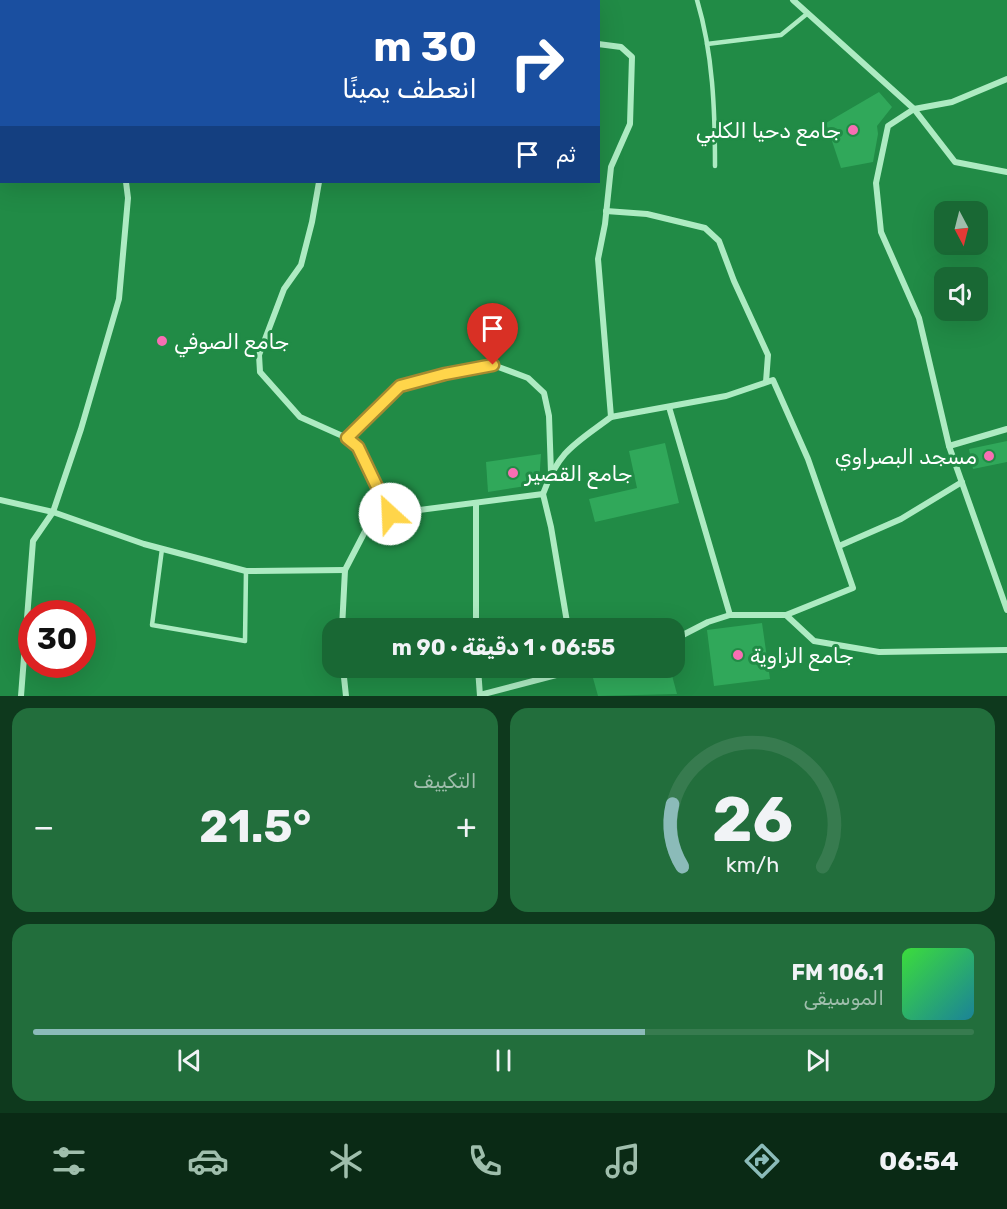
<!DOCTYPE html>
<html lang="ar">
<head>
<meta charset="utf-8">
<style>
  :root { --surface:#196834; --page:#226e3c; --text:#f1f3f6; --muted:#9fbeac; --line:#377b4f; --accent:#8bbbb9 }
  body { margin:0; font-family:Rubik,"Noto Naskh Arabic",sans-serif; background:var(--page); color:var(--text); direction:rtl; height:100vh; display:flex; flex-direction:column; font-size:22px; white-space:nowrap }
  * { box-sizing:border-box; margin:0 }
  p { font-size:20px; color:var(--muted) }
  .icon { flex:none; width:33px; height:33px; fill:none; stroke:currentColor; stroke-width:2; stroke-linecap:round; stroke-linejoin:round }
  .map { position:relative; height:696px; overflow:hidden; direction:ltr }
  .sheet { display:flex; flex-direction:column; gap:12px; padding:12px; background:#0e391d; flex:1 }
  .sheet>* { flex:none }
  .guide { position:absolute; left:0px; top:0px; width:600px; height:183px; box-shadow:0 6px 24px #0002; direction:rtl; background:#1a4fa0; color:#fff; overflow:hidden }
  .needle { width:39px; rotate:173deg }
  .tools { position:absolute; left:934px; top:201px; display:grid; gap:12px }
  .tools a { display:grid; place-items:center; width:54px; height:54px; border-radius:12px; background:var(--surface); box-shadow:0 6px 24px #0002; font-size:30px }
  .speed { position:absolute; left:18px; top:600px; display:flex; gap:12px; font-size:30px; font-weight:700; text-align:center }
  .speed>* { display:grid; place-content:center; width:78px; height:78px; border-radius:50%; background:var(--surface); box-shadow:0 6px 24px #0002; line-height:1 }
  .speed .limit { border:9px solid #d22; background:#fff; color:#111 }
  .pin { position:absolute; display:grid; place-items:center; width:51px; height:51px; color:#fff; margin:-62px -26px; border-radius:50% 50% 50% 0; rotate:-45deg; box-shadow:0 0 6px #0007 }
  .pin .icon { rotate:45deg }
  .me { position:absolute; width:66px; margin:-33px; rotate:335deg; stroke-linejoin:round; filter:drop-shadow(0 0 4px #0008) }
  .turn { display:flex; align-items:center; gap:21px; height:126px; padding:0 24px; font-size:27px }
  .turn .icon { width:78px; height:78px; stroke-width:2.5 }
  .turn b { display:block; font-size:42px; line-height:51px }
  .then { display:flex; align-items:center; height:57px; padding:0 24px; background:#0003; gap:12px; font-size:22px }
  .big { font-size:45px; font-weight:700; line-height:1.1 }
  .sheet .tile { flex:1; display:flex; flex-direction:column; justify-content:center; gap:9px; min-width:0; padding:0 21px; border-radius:18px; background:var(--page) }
  .sheet .dial { align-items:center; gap:0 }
  .dial svg { height:156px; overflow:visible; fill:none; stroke:var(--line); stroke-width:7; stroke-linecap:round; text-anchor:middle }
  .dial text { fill:var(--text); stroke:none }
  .song { display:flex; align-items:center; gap:18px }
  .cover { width:72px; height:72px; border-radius:9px; background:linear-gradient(135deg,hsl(120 70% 55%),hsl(190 70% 35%)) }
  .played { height:6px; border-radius:3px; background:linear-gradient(90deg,var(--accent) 65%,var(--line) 65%) }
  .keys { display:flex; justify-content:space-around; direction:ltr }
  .heat { display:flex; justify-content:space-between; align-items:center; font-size:33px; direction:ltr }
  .sheet .tiles { flex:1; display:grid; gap:12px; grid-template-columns:1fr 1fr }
  .tile:last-child { grid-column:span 2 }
  .trip { position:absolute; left:322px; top:618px; width:363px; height:60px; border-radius:18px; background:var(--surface); box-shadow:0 6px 24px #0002; font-weight:700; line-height:60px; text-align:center; direction:rtl }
  .dock { display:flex; height:96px; justify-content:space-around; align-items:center; background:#0a2a15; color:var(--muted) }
  .dock .icon { width:42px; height:42px }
  .dock .selected { color:var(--accent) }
  .dock b { font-size:27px; color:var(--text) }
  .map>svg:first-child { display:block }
  .building { fill:#30a85a }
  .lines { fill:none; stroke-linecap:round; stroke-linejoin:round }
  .service { stroke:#adebc2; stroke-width:4.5 }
  .minor { stroke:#adebc2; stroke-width:6 }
  .route-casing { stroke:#a68a30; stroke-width:15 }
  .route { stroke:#ffd54a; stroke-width:10 }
  .poi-dot { fill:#f86eb3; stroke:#218b46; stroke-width:2 }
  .labels { text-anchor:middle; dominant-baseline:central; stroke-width:6; stroke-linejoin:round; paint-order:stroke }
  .poi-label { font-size:21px; fill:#fff; stroke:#218b46; text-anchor:start }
</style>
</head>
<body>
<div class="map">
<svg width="1007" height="696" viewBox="0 0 1007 696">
  <rect width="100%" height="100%" fill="#218b46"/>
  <g class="building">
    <polygon points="879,92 892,107 877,126 878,134 873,162 841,168 826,123"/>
    <polygon points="1007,441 1007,462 973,469 969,449"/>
    <polygon points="665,443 679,503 595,522 589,499 637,488 629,451"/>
    <polygon points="541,454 539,484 488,492 486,462"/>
    <polygon points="762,623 770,679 714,686 707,630"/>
    <polygon points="631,668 670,668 677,694 598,696 593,678"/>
  </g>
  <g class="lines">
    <g class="service">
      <path d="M 697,0 C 713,53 715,111 715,166"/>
      <polyline points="707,44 781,35 808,13"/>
      <polyline points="162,549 152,625 245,641 246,571"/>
    </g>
    <g class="minor">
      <polyline points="78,0 79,2"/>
      <polyline points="557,0 557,2"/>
      <polyline points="793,0 914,109 955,162 1007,172"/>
      <polyline points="444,2 446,0"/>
      <polyline points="598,44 621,47 632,57 630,124 611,167 605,224 598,259 611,417 726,396 773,380 808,459 853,588 786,615"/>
      <polyline points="0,68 2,68"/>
      <polyline points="1007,79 952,102 914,109 888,126 876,183 881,232 919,318 949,446 1007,610"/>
      <polyline points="0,150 2,149"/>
      <polyline points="319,182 312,222 301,265 284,289 259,355 260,372 300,417 347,438 358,447 389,514"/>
      <polyline points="606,211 647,214 705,228 719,241 734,281 768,355 766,382"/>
      <polyline points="669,407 730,615"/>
      <polyline points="347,438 400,386 445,374 493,365 528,378 544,393 549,416 551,473"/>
      <polyline points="949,446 1007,429"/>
      <path d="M 543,494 C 559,450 575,444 611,417"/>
      <polyline points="0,500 53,512 144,544 246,571 345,570"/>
      <polyline points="839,546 901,519 962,482"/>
      <polyline points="342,628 345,570 373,516 543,494 551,527 568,628"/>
      <polyline points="415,628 476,625"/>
      <polyline points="476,628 476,504"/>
      <polyline points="675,639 708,622 730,615 786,615 814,641 879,652 1007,650"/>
      <polyline points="343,668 346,696"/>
      <polyline points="478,668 480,696"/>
      <polyline points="480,695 583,668"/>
      <polyline points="21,696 33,541 53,512 81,429 119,299 128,198 126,182"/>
    </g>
  </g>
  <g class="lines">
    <defs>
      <polyline id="route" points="390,514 358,447 347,438 400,386 445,374 493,365"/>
    </defs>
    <use href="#route" class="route-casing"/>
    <use href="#route" class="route"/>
  </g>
  <g class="poi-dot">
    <circle cx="853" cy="130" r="6"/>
    <circle cx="162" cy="341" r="6"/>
    <circle cx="989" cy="456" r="6"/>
    <circle cx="513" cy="473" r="6"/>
    <circle cx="738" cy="655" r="6"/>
  </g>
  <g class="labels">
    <g class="poi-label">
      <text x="841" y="130" text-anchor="end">جامع دحيا الكلبي</text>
      <text x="174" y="341">جامع الصوفي</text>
      <text x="977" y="456" text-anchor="end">مسجد البصراوي</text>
      <text x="525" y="473">جامع القصير</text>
      <text x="750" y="655">جامع الزاوية</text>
    </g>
  </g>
</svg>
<div class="tools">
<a><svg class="needle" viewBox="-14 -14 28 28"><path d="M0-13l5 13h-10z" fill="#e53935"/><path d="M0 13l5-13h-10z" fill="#9fbeac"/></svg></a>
<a><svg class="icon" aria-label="sound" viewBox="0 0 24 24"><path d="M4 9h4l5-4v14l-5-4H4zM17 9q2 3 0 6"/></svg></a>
</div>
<div class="speed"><div class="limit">30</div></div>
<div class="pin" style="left:493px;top:365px;background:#d93025"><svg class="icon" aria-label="arrive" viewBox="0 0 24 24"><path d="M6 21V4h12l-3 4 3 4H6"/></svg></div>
<svg class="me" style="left:390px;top:514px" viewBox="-20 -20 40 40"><circle r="19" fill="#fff"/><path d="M0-13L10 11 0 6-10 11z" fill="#ffd54a"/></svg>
<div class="trip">06:55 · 1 دقيقة · 90 m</div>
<div class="guide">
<div class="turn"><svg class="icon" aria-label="right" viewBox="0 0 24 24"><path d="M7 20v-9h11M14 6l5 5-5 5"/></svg><div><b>30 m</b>انعطف يمينًا</div></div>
<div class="then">ثم<svg class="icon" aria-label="arrive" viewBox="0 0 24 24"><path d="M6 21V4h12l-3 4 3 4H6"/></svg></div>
</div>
</div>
<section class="sheet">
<div class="tiles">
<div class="tile dial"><svg viewBox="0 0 100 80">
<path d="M14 69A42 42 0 1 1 86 69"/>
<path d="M14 69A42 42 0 0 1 9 37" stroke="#8bbbb9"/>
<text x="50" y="56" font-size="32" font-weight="700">26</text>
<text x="50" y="72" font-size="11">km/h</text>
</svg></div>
<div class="tile"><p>التكييف</p>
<div class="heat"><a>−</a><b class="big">21.5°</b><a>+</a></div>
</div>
<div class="tile">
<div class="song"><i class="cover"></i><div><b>106.1 FM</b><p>الموسيقى</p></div></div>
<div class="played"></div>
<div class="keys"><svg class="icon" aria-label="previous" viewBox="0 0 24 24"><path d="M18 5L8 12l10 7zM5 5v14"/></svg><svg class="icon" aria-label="pause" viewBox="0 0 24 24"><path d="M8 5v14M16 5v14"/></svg><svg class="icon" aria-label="next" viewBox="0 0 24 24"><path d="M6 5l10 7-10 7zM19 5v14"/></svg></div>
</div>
</div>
</section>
<nav class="dock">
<b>06:54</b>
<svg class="icon selected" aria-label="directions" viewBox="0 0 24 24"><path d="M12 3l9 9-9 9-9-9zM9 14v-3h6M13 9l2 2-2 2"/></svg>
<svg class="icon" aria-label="music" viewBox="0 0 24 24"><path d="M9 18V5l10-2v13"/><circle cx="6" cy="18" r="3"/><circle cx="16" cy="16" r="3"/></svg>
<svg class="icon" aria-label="phone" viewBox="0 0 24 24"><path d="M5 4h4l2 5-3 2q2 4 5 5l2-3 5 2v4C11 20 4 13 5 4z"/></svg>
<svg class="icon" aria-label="climate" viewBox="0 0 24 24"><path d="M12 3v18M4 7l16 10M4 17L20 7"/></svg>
<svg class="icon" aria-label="car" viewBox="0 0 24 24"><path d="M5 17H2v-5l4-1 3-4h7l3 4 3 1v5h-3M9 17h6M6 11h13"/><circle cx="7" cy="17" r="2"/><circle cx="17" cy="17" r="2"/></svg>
<svg class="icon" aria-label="filters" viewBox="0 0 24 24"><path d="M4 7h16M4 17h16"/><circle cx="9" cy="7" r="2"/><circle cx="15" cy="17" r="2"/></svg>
</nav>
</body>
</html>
